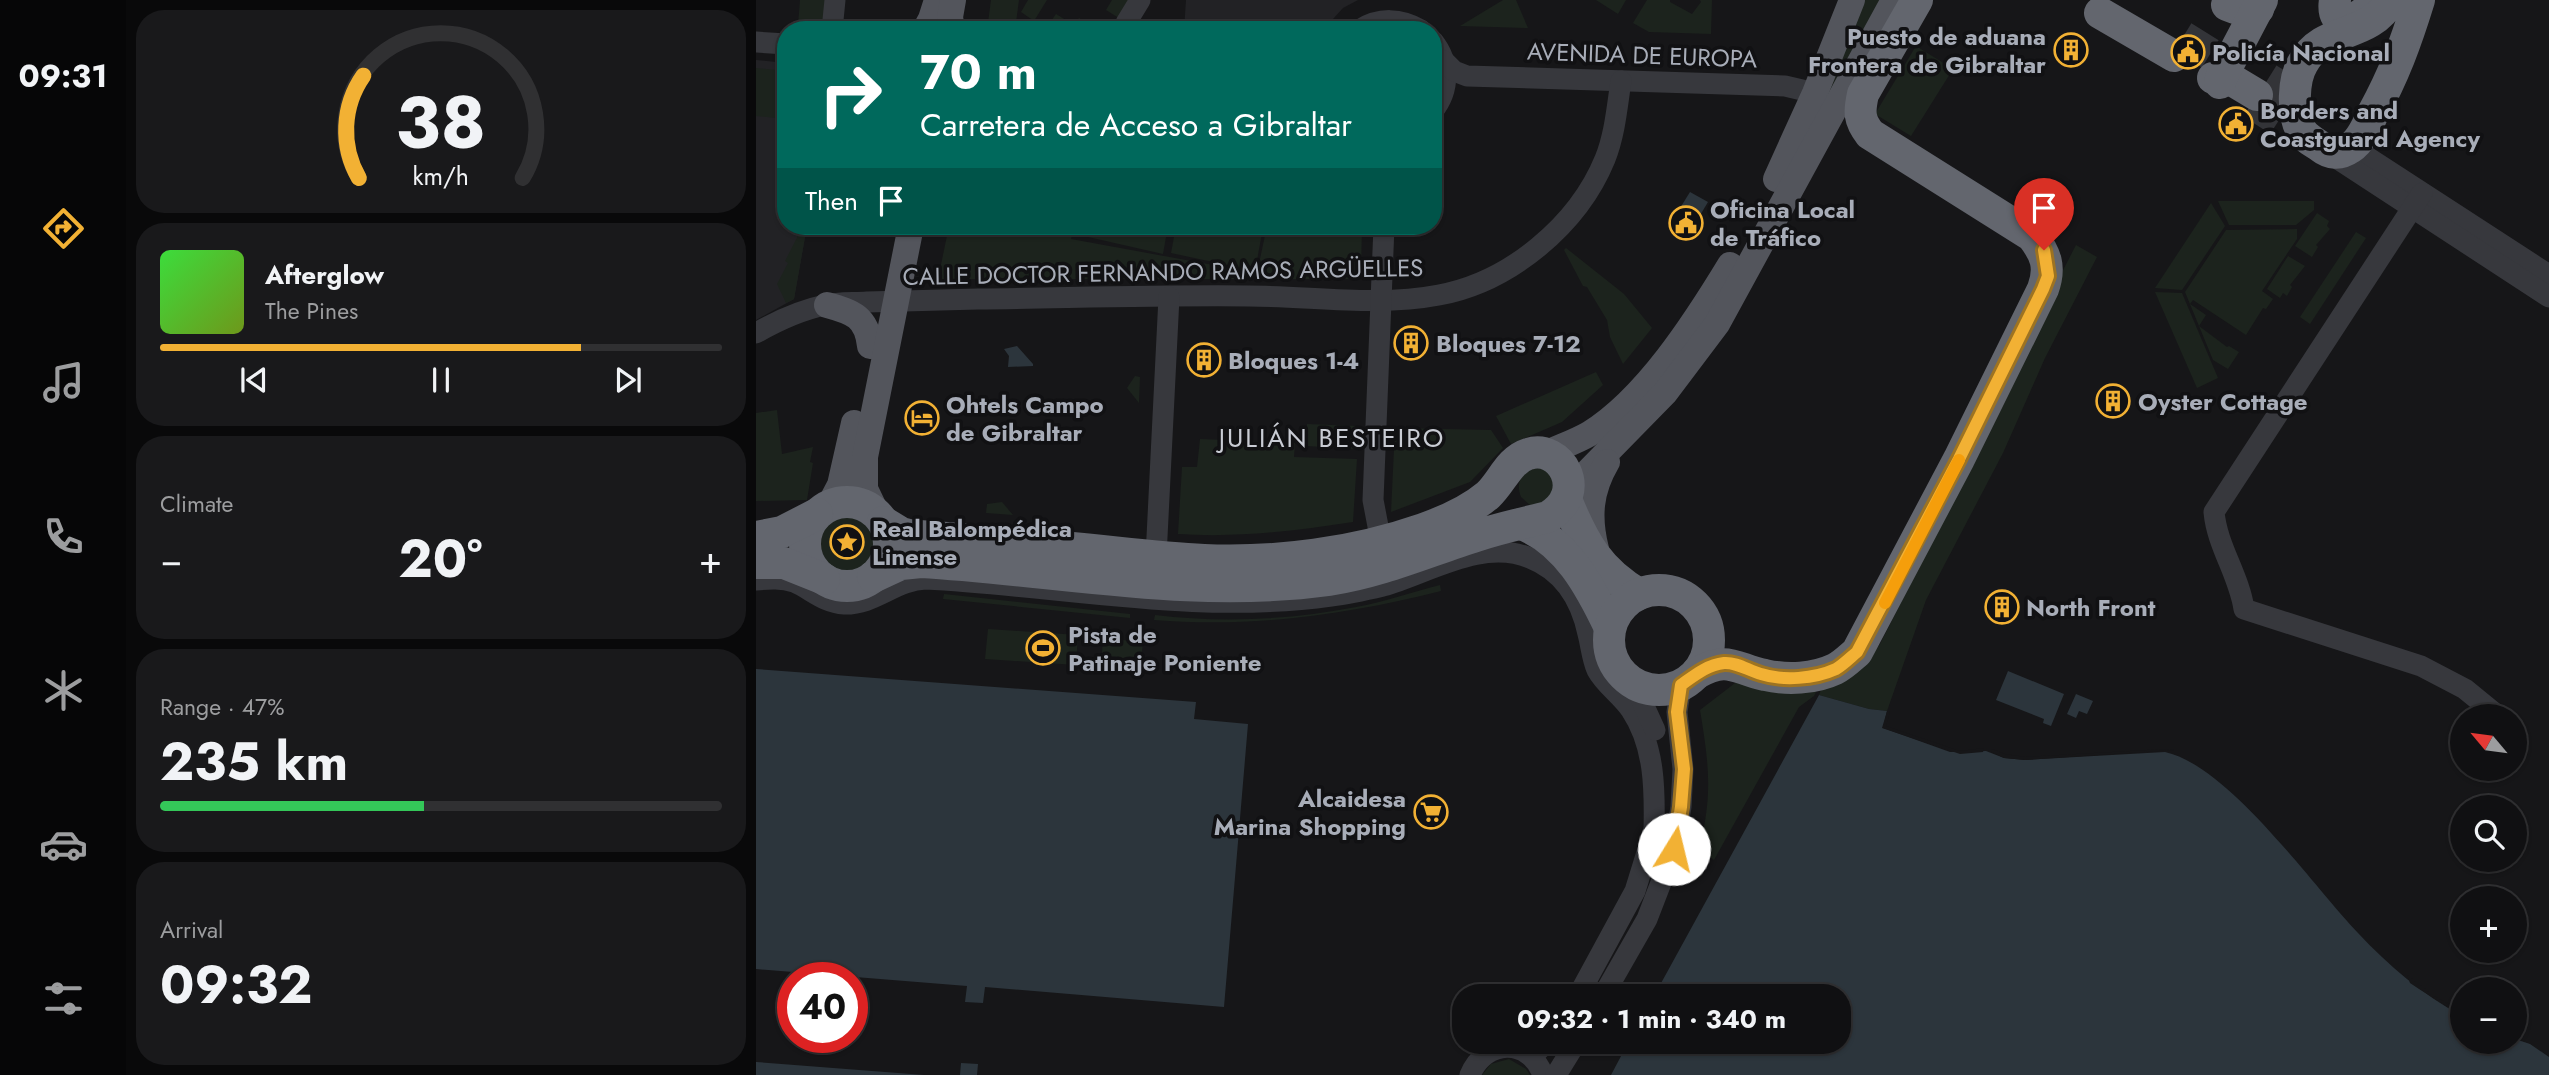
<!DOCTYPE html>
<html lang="en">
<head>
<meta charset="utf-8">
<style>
  :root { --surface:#101012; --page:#19191b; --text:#f1f3f6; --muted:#9c9d9f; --line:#303032; --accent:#f2b134 }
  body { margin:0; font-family:Jost,sans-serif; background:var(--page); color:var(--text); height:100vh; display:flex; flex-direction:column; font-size:26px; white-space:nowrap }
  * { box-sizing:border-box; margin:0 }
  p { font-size:23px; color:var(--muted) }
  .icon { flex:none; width:38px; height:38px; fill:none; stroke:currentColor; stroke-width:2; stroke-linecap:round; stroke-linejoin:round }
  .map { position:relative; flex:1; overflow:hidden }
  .details { display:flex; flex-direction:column; gap:10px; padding:10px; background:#09090a; width:630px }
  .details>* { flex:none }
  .guide { position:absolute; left:21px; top:21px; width:665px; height:214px; border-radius:28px; box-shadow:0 2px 5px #0004,0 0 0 2px var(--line); background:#00695c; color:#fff; overflow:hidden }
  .needle { width:46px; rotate:299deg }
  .fabs { position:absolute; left:1694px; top:704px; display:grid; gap:14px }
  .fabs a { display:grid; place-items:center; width:77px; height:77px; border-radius:50%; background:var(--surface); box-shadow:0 2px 5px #0004,0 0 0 2px var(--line); font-size:35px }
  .speed { position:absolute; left:21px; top:962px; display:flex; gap:14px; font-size:35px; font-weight:700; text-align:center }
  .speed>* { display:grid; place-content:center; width:91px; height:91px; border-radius:50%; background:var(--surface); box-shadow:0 2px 5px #0004,0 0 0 2px var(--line); line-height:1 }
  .speed .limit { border:10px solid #d22; background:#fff; color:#111 }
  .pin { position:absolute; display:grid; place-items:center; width:60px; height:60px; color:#fff; margin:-72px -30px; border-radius:50% 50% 50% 0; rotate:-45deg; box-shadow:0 0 7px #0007 }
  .pin .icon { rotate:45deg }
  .me { position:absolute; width:77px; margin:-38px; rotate:9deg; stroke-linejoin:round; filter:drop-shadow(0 0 5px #0008) }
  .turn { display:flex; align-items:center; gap:24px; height:147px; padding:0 28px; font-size:32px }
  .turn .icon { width:91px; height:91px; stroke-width:2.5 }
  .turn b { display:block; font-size:49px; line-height:60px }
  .then { display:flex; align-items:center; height:66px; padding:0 28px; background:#0003; gap:14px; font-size:26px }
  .big { font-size:52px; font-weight:700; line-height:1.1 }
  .details .tile { flex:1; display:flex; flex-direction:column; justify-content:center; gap:10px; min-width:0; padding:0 24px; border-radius:28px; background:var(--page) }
  .details .dial { align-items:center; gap:0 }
  .dial svg { height:182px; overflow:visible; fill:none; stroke:var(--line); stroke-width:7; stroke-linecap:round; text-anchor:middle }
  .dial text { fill:var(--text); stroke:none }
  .song { display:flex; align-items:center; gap:21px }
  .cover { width:84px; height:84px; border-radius:10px; background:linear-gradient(135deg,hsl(120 70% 55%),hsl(80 70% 35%)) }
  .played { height:7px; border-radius:4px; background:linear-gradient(90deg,var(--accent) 75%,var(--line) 75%) }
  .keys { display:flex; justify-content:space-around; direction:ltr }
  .heat { display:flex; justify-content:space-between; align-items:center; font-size:38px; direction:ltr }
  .charge { height:10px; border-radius:5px; background:linear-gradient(90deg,#34c759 47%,var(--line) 0) }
  .trip { position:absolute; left:696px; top:984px; width:399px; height:70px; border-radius:28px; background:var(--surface); box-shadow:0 2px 5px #0004,0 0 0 2px var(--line); font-weight:700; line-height:70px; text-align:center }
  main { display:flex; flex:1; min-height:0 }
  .dock { display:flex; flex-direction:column; width:126px; justify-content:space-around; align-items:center; background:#060607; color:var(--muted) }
  .dock .icon { width:49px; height:49px }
  .dock .on { color:var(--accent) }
  .dock b { font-size:32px; color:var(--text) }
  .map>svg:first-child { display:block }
  .built { fill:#222225 }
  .green { fill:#1c231d }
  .water { fill:#2c353c }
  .pier { fill:#161618 }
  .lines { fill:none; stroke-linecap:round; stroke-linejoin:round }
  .highway-tunnel { stroke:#333438; stroke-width:32; stroke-dasharray:32 16; stroke-linecap:butt }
  .minor { stroke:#37383d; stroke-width:21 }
  .major { stroke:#53555c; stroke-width:26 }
  .highway { stroke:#63666e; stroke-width:32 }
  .route-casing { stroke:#9d7322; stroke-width:18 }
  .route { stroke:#f2b134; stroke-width:12 }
  .slow { stroke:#f59e0b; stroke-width:12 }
  .labels { text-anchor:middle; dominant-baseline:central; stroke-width:7; stroke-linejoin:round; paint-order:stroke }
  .poi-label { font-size:24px; font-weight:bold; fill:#a8adb8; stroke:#111113; text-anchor:start }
  .street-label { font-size:24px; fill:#a8adb8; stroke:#111113 }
  .neighbourhood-label { font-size:26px; letter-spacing:2px; fill:#c9ccd4; stroke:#111113 }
</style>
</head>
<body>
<main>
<nav class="dock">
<b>09:31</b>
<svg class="icon on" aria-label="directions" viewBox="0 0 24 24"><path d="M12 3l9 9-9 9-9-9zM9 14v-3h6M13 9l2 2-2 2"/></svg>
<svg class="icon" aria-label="music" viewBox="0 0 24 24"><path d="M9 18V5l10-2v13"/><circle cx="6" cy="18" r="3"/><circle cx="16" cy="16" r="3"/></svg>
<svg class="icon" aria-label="phone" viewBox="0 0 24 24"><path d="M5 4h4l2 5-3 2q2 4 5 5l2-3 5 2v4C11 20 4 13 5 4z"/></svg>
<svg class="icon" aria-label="climate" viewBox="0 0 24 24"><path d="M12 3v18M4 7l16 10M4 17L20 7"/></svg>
<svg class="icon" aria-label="car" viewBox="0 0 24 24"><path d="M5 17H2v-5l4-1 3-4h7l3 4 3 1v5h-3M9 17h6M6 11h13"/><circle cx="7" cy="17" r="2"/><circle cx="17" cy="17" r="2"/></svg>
<svg class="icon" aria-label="filters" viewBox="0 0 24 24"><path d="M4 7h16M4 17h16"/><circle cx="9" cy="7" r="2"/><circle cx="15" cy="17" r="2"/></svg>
</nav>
<section class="details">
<div class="tile dial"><svg viewBox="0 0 100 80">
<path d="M14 69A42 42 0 1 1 86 69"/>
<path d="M14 69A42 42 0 0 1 16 24" stroke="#f2b134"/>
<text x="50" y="56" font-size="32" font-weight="700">38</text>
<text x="50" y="72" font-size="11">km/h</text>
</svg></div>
<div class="tile">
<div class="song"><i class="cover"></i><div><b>Afterglow</b><p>The Pines</p></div></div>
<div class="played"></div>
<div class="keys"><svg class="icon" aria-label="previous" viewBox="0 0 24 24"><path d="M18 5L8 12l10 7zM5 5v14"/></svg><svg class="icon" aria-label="pause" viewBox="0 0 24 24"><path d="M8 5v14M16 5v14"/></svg><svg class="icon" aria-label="next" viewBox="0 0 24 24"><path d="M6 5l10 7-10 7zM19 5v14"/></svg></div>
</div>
<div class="tile"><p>Climate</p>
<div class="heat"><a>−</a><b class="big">20°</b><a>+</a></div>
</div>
<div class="tile"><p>Range · 47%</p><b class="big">235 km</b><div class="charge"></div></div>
<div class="tile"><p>Arrival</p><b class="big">09:32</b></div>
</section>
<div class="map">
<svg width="1793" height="1075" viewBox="0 0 1793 1075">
  <rect width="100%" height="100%" fill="#161618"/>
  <g class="built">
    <polygon points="430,0 602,0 587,8 567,30 428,30"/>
    <polygon points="0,60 30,63 30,226 51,226 38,299 0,320"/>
  </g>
  <g class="green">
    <polygon points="44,0 78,0 75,29 42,25"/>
    <polygon points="235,0 263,0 259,30 231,30"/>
    <polygon points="272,0 291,0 278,21 265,12"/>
    <polygon points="356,0 378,0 366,20 350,10"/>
    <polygon points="747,0 760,0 772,28 704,26"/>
    <polygon points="840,0 870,0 862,14"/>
    <polygon points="891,0 914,0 914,2 936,14 945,2 944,0 956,0 955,34 893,32 877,23"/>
    <polygon points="1104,0 1130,0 1001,231"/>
    <polygon points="300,14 318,25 323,18 343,30 289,30"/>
    <polygon points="1160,46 1197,69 1155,136 1119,114"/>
    <polygon points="0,68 30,71 30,119 0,116"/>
    <polygon points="1462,201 1558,201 1558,210 1540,225 1473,225"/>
    <polygon points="1455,203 1469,226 1426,290 1399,288"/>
    <polygon points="1561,213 1573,221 1571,226 1574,229 1560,245 1562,247 1556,257 1539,246"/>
    <polygon points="47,226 51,226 38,299 30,303 21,284 32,263 29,261"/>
    <polygon points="193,226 234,226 234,230 245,233 247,226 318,226 315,239 501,273 511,226 606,226 605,272 598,279 182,279"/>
    <polygon points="321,226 412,226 407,254 319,234"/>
    <polygon points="420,226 507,228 499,271 415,253"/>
    <polygon points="1541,229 1541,239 1506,291 1517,299 1510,309 1507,308 1490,335 1437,300 1434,304 1450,315 1443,326 1471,347 1473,346 1483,352 1472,369 1457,360 1429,292 1470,230"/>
    <polygon points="1600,232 1610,238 1554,324 1544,317"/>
    <path d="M 1320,245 L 1341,257 L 1289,358 L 1247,453 L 1170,600 L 1131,711 L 1113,709 L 1063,695 C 1070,673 1109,664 1124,644 L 1298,301 L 1302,280 Z"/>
    <polygon points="810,248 868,294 896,328 867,364 854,337 851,320 831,287 827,286 808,250"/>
    <polygon points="1532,256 1549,266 1534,285 1536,287 1531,296 1527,293 1524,298 1511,289"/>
    <polygon points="1399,292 1426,293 1462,378 1441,388"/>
    <polygon points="840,372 847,385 806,422 755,444 740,416"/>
    <polygon points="379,376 384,377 383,403 371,388"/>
    <polygon points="21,410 26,454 57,447 54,462 57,463 51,500 0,501 0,413"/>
    <polygon points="551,424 601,426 600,449 550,446"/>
    <polygon points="639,428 735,430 747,448 714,482 635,512"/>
    <path d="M 444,439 L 539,443 L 538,457 L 601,459 L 597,522 C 539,531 481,538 422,534 L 426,467 L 441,467 Z"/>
    <path d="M 786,467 L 800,478 L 795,502 L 775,506 L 765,497 C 758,479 769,469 786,467 Z"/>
    <polygon points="246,502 257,515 230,513 231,504"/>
    <circle cx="91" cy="543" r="30"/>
    <path d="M 684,585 L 685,591 C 590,615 496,628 398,620 L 399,615 C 465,623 534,620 600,607 C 628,602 656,592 684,585 Z"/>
    <polygon points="188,594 374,614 374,618 187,599"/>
    <polygon points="232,629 322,635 320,665 229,659"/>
    <polygon points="347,638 387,642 384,671 345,667"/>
    <path d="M 983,680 L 1026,693 L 1061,690 L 1058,696 L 1043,707 L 958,860 L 943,850 C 957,794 953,765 944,710 Z"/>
    <polygon points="753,1059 770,1069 774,1075 726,1075 735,1064"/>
  </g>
  <g class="water">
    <polygon points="934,192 952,202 934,232 916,221"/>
    <polygon points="261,346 277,364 277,366 252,367 253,356 248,349"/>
    <polygon points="0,669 440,702 438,719 492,724 468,1007 229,987 227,1003 209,1002 211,986 0,969"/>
    <polygon points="1252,671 1308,694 1295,726 1287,723 1288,719 1240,700"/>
    <polygon points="1320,694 1337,701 1331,714 1323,711 1320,718 1311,714"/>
    <path d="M 1063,695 L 1113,709 L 1131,711 L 1127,728 L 1194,752 L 1230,751 L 1248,758 L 1269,760 L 1409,752 C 1473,766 1556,885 1602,933 C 1633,966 1666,994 1706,1016 L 1706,1041 L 1759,1041 L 1759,1039 L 1774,1044 L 1793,1057 L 1793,1075 L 855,1075 L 873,1041 L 1083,1041 L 1083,996 L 898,996 Z"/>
    <polygon points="0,1062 168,1075 0,1075"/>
    <polygon points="205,1063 222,1064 221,1075 204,1075"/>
  </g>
  <g class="pier">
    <polygon points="1131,711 1134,712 1130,726 1204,751 1228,748 1227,752 1204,754 1126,728"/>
    <polygon points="1236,749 1249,754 1269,757 1409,749 1418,750 1269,760 1248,758 1235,752"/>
    <polygon points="1651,975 1677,995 1706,1012 1706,1016 1663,989 1654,983"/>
  </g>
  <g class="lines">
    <g class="highway-tunnel">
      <polyline points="1427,37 1466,61"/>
      <polyline points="1512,79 1533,92"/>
      <polyline points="1496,103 1524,121"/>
    </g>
    <g class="minor">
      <polyline points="76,30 79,0"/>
      <polyline points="370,30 370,23 384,0"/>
      <path d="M 603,30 C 623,17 645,18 665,30"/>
      <path d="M 677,41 C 694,62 694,90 677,111"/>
      <polyline points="0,42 30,44"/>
      <polyline points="688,61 698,71 711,76 1029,86 1059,93"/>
      <polyline points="1596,147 1793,275"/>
      <polyline points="1571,152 1793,297"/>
      <path d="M 1666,193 L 1458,512 C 1461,546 1483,575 1488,609 L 1665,666 L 1709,689 L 1742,716"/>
      <path d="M 0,333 C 21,321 45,310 69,305 C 82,302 97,303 111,302 C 148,301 185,300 222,299 C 312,298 403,295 493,296 C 555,296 621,307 683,295 C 754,282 822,225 849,159 C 859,134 861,107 865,81"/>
      <polyline points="625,542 617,500 628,226"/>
      <polyline points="400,557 413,297"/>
      <path d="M 0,580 C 13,579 26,578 38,582 C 56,590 68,603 88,604 C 119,605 139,580 170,579 C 307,586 438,615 575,596 C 592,594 610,590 627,586 C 673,573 726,538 774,558 C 807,571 825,600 832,634 C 835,645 836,659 841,670 C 849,685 865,695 875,710 C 899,746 899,790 898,832"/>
      <polyline points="878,684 899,730"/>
      <polyline points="1759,730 1759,739"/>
      <polyline points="822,996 879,891 901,820"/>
      <polyline points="847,996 891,919 918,849 925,807 927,769 921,712 925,685"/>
      <polyline points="776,1056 792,1041"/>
      <path d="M 714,1075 C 729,1039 773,1037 787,1075"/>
      <polyline points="800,1075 821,1041"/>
    </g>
    <g class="major">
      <polyline points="169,30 175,19 181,0"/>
      <polyline points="196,30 194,17 197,0"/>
      <polyline points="1020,179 1059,93 1096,0"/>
      <path d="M 71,305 C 97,312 111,317 114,346"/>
      <path d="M 789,454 C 804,447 819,442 833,434 C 890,399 940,321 974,265"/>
      <polyline points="813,491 909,393 961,324 1138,0"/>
      <polyline points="73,506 84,485 98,423"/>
      <polyline points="121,514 109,489 109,457 155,226"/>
      <path d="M 840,549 C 832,517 834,491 851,462"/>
    </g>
    <g class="highway">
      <path d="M 1579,0 C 1574,31 1601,21 1614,7"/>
      <path d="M 1635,0 C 1612,40 1568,25 1547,63 C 1537,79 1536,113 1545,130 C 1549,138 1558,142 1565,147 C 1574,154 1584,155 1594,148 C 1605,141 1612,125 1617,113 C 1638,75 1650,42 1663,0"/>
      <polyline points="1471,5 1479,8 1502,9"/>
      <polyline points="1344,13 1418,56"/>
      <polyline points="1457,78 1471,77 1501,95"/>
      <polyline points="1464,83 1465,78 1506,0"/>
      <circle cx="91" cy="544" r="42"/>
      <path d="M 811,502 C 828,543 843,571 883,594"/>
      <path d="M 765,524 C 810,540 835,588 854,628"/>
      <polyline points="0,537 26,532 61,514"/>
      <polyline points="0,563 28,563 68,579"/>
      <path d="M 117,577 L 145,564 L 165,562 C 303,570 434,599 573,580 C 625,572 670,552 720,536 C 744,528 768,523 792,517 C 834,492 804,443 772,454 C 753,460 746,482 732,495 C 713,511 690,521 667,529 C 598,553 521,563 448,560 C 404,558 360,552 316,548 C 262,542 207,540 153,535 L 145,533 L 127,522"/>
      <circle cx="903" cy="640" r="50"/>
      <path d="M 941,673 C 973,655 979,669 1009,675 C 1031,680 1058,679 1079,669 C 1087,665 1094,658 1101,652 L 1203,459 L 1287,289 C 1295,267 1290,254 1276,236 L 1114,134 C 1103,120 1103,112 1107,94 L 1161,0"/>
    </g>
  </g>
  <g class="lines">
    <defs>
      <path id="route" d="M 918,849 L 925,807 L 928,769 L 921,712 L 925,685 C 939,675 951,665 968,663 C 981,662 993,671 1005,674 C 1027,681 1058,679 1080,669 C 1087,665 1095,657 1101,652 L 1203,459 L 1287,289 L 1292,276 L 1288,250"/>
    </defs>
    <use href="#route" class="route-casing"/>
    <use href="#route" class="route"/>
    <polyline class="slow" points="1129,603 1203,460"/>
  </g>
  <defs>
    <symbol id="building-ring" viewBox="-11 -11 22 22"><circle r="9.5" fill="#111113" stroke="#f2b134" stroke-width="1.5"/><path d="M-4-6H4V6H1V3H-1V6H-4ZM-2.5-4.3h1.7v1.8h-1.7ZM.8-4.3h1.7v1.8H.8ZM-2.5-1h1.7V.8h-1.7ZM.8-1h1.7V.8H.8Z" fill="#f2b134"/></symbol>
    <symbol id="civic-ring" viewBox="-11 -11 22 22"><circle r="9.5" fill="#111113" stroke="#f2b134" stroke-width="1.5"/><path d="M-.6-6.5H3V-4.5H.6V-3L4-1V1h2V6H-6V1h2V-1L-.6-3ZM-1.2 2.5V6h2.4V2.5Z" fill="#f2b134"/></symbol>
    <symbol id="hotel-ring" viewBox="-11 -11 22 22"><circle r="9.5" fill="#111113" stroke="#f2b134" stroke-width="1.5"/><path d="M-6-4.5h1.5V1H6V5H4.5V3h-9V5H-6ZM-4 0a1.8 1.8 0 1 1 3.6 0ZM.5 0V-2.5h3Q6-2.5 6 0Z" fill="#f2b134"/></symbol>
    <symbol id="sight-ring" viewBox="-11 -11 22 22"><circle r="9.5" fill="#111113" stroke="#f2b134" stroke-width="1.5"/><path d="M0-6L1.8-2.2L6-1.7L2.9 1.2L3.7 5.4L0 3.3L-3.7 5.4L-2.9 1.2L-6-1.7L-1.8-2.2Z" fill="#f2b134"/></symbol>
    <symbol id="stadium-ring" viewBox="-11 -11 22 22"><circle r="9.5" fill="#111113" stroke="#f2b134" stroke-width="1.5"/><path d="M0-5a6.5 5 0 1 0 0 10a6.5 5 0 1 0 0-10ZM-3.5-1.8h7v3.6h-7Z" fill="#f2b134"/></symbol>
    <symbol id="supermarket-ring" viewBox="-11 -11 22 22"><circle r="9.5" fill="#111113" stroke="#f2b134" stroke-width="1.5"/><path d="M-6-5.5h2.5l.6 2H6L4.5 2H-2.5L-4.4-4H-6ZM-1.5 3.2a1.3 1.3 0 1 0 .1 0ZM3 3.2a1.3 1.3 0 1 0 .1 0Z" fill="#f2b134"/></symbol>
  </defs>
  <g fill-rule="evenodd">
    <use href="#building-ring" x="1296" y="31" width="38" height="38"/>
    <use href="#civic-ring" x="1413" y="33" width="38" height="38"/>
    <use href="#civic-ring" x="1461" y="105" width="38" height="38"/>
    <use href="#civic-ring" x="911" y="204" width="38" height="38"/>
    <use href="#building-ring" x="636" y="324" width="38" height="38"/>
    <use href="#building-ring" x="429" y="341" width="38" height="38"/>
    <use href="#building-ring" x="1338" y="382" width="38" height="38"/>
    <use href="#hotel-ring" x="147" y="399" width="38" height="38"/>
    <use href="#sight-ring" x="72" y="523" width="38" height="38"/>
    <use href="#building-ring" x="1227" y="588" width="38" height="38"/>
    <use href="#stadium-ring" x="268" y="629" width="38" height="38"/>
    <use href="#supermarket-ring" x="656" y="793" width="38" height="38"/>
  </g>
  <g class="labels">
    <g class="poi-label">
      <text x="1290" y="36" text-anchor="end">Puesto de aduana<tspan x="1290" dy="28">Frontera de Gibraltar</tspan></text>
      <text x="1456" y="52">Policía Nacional</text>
      <text x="1504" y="110">Borders and<tspan x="1504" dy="28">Coastguard Agency</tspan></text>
      <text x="954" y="209">Oficina Local<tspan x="954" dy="28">de Tráfico</tspan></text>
      <text x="680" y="343">Bloques 7-12</text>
      <text x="472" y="360">Bloques 1-4</text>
      <text x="1382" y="401">Oyster Cottage</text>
      <text x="190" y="404">Ohtels Campo<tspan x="190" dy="28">de Gibraltar</tspan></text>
      <text x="116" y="528">Real Balompédica<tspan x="116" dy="28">Linense</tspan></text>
      <text x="1270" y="607">North Front</text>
      <text x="312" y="634">Pista de<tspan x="312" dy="28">Patinaje Poniente</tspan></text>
      <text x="650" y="798" text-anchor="end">Alcaidesa<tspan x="650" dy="28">Marina Shopping</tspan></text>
    </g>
    <g class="street-label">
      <text transform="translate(886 55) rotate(2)">AVENIDA DE EUROPA</text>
      <text transform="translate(407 272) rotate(-1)">CALLE DOCTOR FERNANDO RAMOS ARGÜELLES</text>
    </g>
    <g class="neighbourhood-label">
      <text x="576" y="438">JULIÁN BESTEIRO</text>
    </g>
  </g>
</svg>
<div class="fabs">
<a><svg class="needle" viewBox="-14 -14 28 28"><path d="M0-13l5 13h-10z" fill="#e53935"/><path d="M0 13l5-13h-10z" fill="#9c9d9f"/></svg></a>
<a><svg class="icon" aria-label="search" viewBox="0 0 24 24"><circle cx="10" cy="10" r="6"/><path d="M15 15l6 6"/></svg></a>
<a>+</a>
<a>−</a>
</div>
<div class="speed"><div class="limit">40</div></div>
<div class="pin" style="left:1288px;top:250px;background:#d93025"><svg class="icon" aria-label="arrive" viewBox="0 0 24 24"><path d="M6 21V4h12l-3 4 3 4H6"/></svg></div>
<svg class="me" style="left:918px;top:849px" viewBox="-20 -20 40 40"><circle r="19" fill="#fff"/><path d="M0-13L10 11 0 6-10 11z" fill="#f2b134"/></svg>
<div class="trip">09:32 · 1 min · 340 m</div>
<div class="guide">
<div class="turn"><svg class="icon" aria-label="right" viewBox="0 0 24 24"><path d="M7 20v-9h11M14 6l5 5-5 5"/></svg><div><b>70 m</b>Carretera de Acceso a Gibraltar</div></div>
<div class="then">Then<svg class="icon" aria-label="arrive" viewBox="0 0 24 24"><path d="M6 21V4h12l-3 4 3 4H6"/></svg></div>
</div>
</div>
</main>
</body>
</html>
